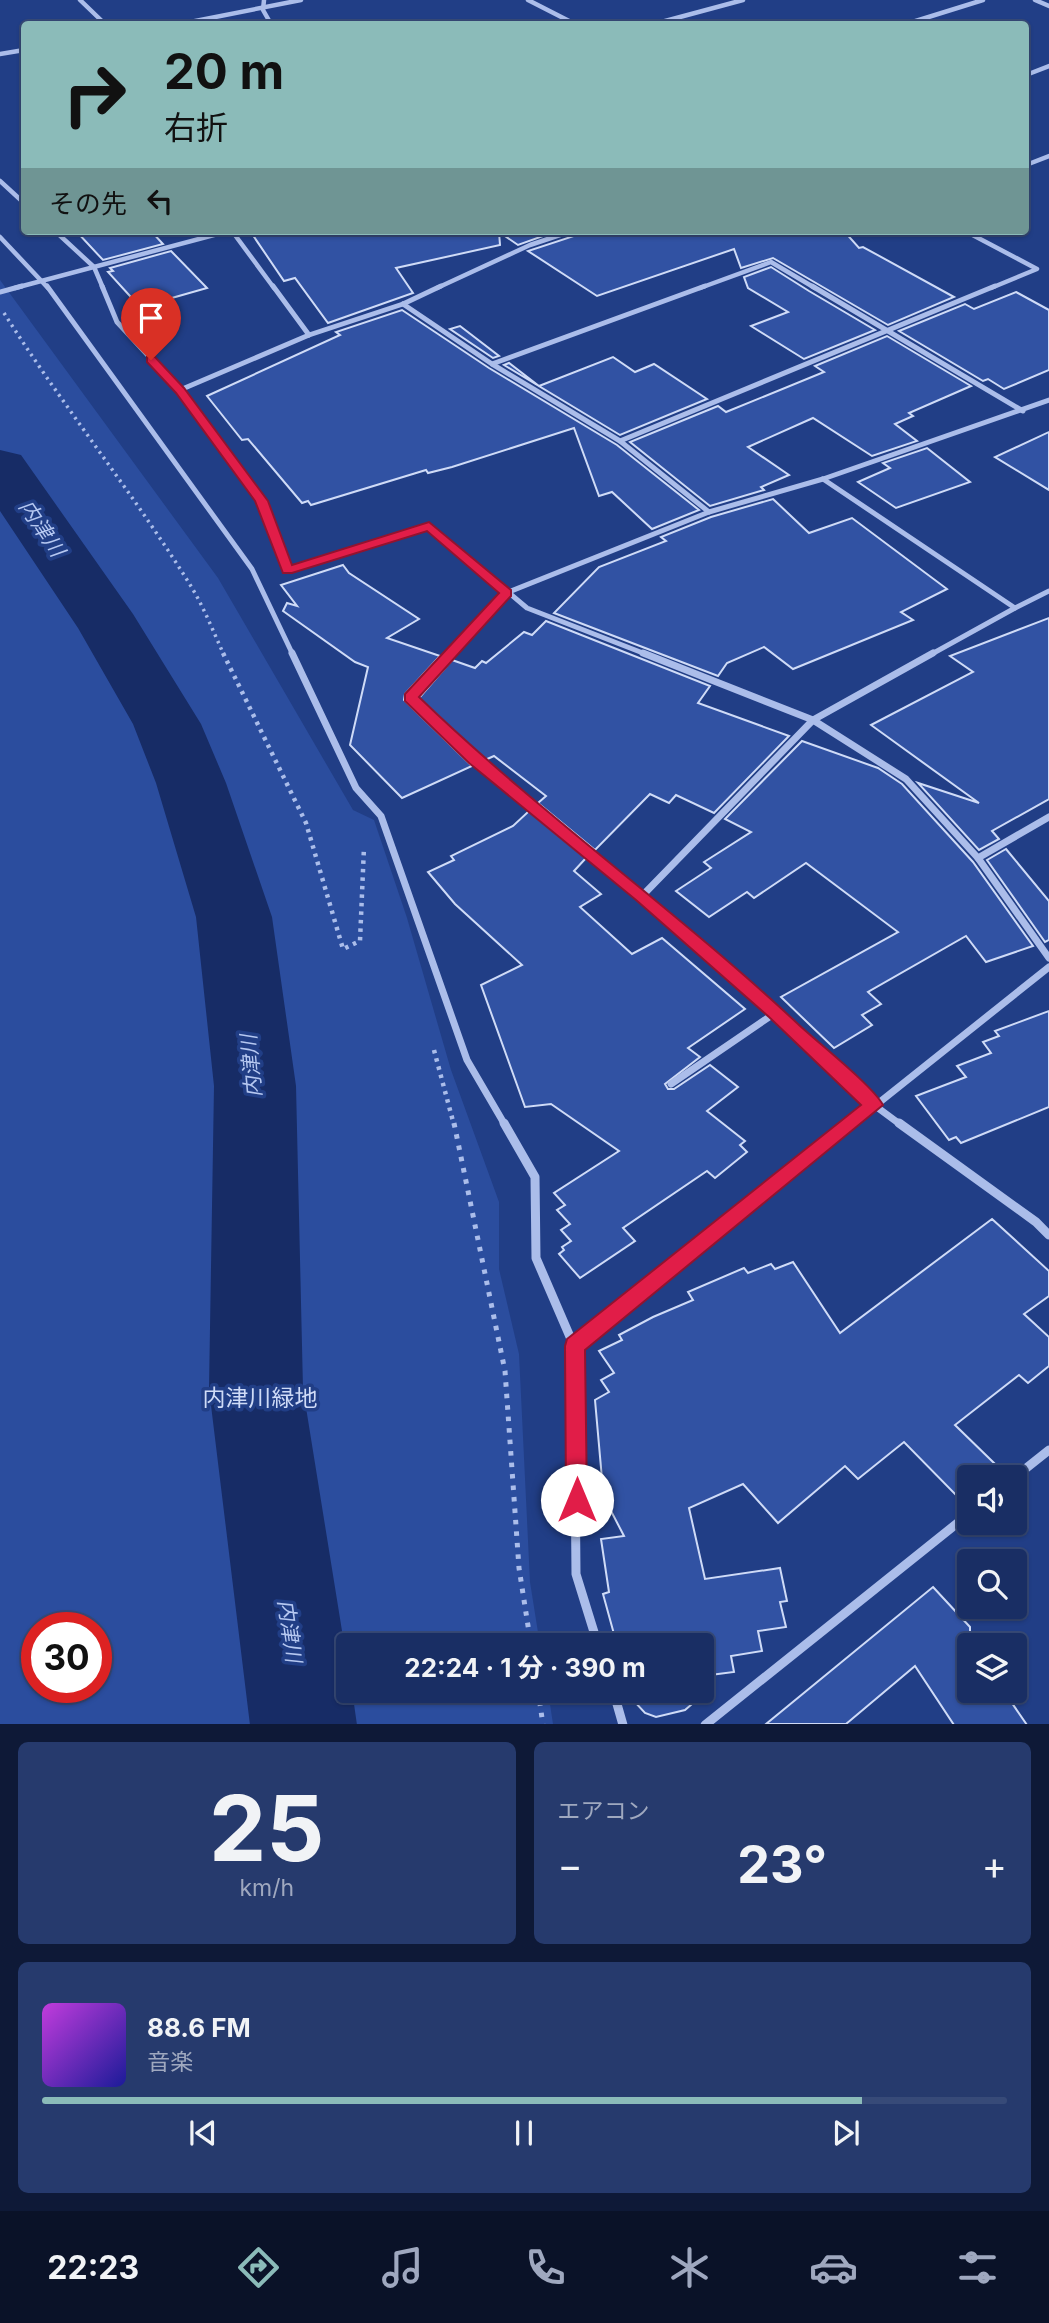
<!DOCTYPE html>
<html lang="ja">
<head>
<meta charset="utf-8">
<style>
  :root { --surface:#192e64; --page:#263a6d; --text:#f1f3f6; --muted:#9fa8bf; --line:#374a78; --accent:#8bbbb9 }
  body { margin:0; font-family:Inter,"Noto Sans JP",sans-serif; background:var(--page); color:var(--text); height:100vh; display:flex; flex-direction:column; font-size:26px; white-space:nowrap }
  * { box-sizing:border-box; margin:0 }
  p { font-size:23px; color:var(--muted) }
  .icon { flex:none; width:38px; height:38px; fill:none; stroke:currentColor; stroke-width:2; stroke-linecap:round; stroke-linejoin:round }
  .map { position:relative; height:1724px; overflow:hidden }
  .drawer { display:flex; flex-direction:column; gap:18px; padding:18px; background:#0e1937; flex:1 }
  .drawer>* { flex:none }
  .banner { position:absolute; left:21px; top:21px; width:1008px; height:214px; border-radius:7px; box-shadow:0 2px 5px #0004,0 0 0 2px var(--line); background:#8bbbb9; color:#111; overflow:hidden }
  .fabs { position:absolute; left:957px; top:1465px; display:grid; gap:14px }
  .fabs a { display:grid; place-items:center; width:70px; height:70px; border-radius:7px; background:var(--surface); box-shadow:0 2px 5px #0004,0 0 0 2px var(--line); font-size:35px }
  .speed { position:absolute; left:21px; top:1612px; display:flex; gap:14px; font-size:35px; font-weight:700; text-align:center }
  .speed>* { display:grid; place-content:center; width:91px; height:91px; border-radius:50%; background:var(--surface); box-shadow:0 2px 5px #0004,0 0 0 2px var(--line); line-height:1 }
  .speed .limit { border:10px solid #d22; background:#fff; color:#111 }
  .pin { position:absolute; display:grid; place-items:center; width:60px; height:60px; color:#fff; margin:-72px -30px; border-radius:50% 50% 50% 0; rotate:-45deg; box-shadow:0 0 7px #0007 }
  .pin .icon { rotate:45deg }
  .me { position:absolute; width:77px; margin:-38px; rotate:0deg; stroke-linejoin:round; filter:drop-shadow(0 0 5px #0008) }
  .turn { display:flex; align-items:center; gap:24px; height:147px; padding:0 28px; font-size:32px }
  .turn .icon { width:91px; height:91px; stroke-width:2.5 }
  .turn b { display:block; font-size:49px; line-height:60px }
  .then { display:flex; align-items:center; height:66px; padding:0 28px; background:#0003; gap:14px; font-size:26px }
  .big { font-size:52px; font-weight:700; line-height:1.1 }
  .drawer .card { flex:1; display:flex; flex-direction:column; justify-content:center; gap:10px; min-width:0; padding:0 24px; border-radius:10px; background:var(--page) }
  .drawer .dial { align-items:center; gap:0 }
  .dial b { font-size:91px; line-height:1 }
  .song { display:flex; align-items:center; gap:21px }
  .cover { width:84px; height:84px; border-radius:10px; background:linear-gradient(135deg,hsl(290 70% 55%),hsl(240 70% 35%)) }
  .played { height:7px; border-radius:4px; background:linear-gradient(90deg,var(--accent) 85%,var(--line) 85%) }
  .keys { display:flex; justify-content:space-around; direction:ltr }
  .heat { display:flex; justify-content:space-between; align-items:center; font-size:38px; direction:ltr }
  .drawer .tiles { flex:1; display:grid; gap:18px; grid-template-columns:1fr 1fr }
  .card:last-child { grid-column:span 2 }
  .trip { position:absolute; left:336px; top:1633px; width:378px; height:70px; border-radius:7px; background:var(--surface); box-shadow:0 2px 5px #0004,0 0 0 2px var(--line); font-weight:700; line-height:70px; text-align:center }
  .dock { display:flex; height:112px; justify-content:space-around; align-items:center; background:#0a1228; color:var(--muted) }
  .dock .icon { width:49px; height:49px }
  .dock .active { color:var(--accent) }
  .dock b { font-size:32px; color:var(--text) }
  .map>svg:first-child { display:block }
  .green { fill:#2b4d9e; fill-rule:evenodd }
  .lines { fill:none; stroke-linecap:round; stroke-linejoin:round }
  .river { fill:#172c66; fill-rule:evenodd }
  .building { fill:#3152a3; stroke:#cfdbf7; stroke-width:2 }
  .path-far2 { stroke:#abbdea; stroke-width:3.5; stroke-dasharray:2.5 4.5; stroke-linecap:butt }
  .path-far1 { stroke:#abbdea; stroke-width:4.5; stroke-dasharray:3.5 5; stroke-linecap:butt }
  .path { stroke:#abbdea; stroke-width:5; stroke-dasharray:4.5 7; stroke-linecap:butt }
  .street-far3 { stroke:#abbdea; stroke-width:4.5 }
  .street-far2 { stroke:#abbdea; stroke-width:5 }
  .street-far1 { stroke:#abbdea; stroke-width:7 }
  .street { stroke:#abbdea; stroke-width:9 }
  .route { fill:#e11d48; stroke:#92132f; stroke-width:2 }
  .labels { text-anchor:middle; dominant-baseline:central; stroke-width:7; stroke-linejoin:round; paint-order:stroke }
  .water-label { font-size:21px; font-style:italic; fill:#b6c8f1; stroke:#213e86 }
  .near-park-label { font-size:23px; fill:#cfdbf7; stroke:#213e86 }
</style>
</head>
<body>
<div class="map">
<svg width="1049" height="1725" viewBox="0 0 1049 1725">
  <rect width="100%" height="100%" fill="#213e86"/>
  <path class="green" d="M 0,280 L 218,578 L 353,810 L 374,820 L 407,918 L 451,1070 L 499,1202 L 499,1269 L 519,1354 L 530,1582 L 540,1645 L 348,1645 L 348,1690 L 548,1691 L 553,1724 L 0,1724 ZM 37,1628 L 96,1628 L 96,1687 L 37,1687 Z"/>
  <g class="lines">
    <polygon class="river" points="0,450 21,455 133,614 201,724 226,783 272,917 296,1086 303,1389 348,1668 348,1690 352,1690 357,1725 250,1725 209,1389 214,1086 196,917 156,783 133,724 78,628 0,511"/>
  </g>
  <g class="building">
    <polygon points="76,231 151,231 163,244 103,260"/>
    <polygon points="250,231 557,231 518,245 499,232 500,245 396,268 413,293 328,323 295,278 284,281"/>
    <polygon points="577,231 844,231 859,248 863,247 954,297 888,325 773,258 741,268 734,249 597,296 528,251 574,236"/>
    <polygon points="171,251 207,288 140,307 108,272 113,271 110,268"/>
    <polygon points="771,267 809,291 875,330 804,359 751,326 788,312 748,288 744,277"/>
    <polygon points="1016,292 1049,310 1049,370 1004,389 988,379 983,381 899,331 965,304 974,309"/>
    <polygon points="402,310 489,368 617,445 699,510 652,529 612,492 599,496 574,428 452,467 428,473 426,470 311,505 308,501 302,503 248,439 242,440 207,396 340,335 336,332"/>
    <polygon points="460,326 499,356 493,358 450,329"/>
    <polygon points="887,336 971,386 909,413 913,416 895,424 917,441 872,456 813,418 748,447 789,475 761,487 764,490 710,506 630,442 718,406 726,412 824,372 815,366"/>
    <polygon points="613,357 635,372 654,364 707,399 620,435 504,365 509,363 539,386"/>
    <polygon points="1049,432 1049,490 995,457"/>
    <polygon points="927,448 970,482 896,508 858,482 890,468 883,463"/>
    <polygon points="773,499 809,533 852,518 947,589 901,612 913,620 793,669 764,647 727,663 718,676 554,613 599,567 666,541 661,537 711,517"/>
    <polygon points="343,565 349,573 419,619 387,638 440,656 405,694 404,700 472,766 402,798 350,745 368,667 355,662 283,611 287,603 297,606 281,585"/>
    <polygon points="1049,618 1049,799 992,831 999,839 979,850 918,783 979,803 871,725 973,672 950,656"/>
    <polygon points="546,621 710,686 698,703 789,736 714,813 676,795 669,803 650,794 595,850 538,803 546,796 494,756 485,760 419,698 452,660 475,668 482,661 486,663 524,632 532,635"/>
    <polygon points="802,741 878,768 902,784 973,862 1033,946 986,962 966,936 868,992 881,1004 862,1015 872,1025 834,1048 781,997 898,932 806,863 754,898 747,892 709,917 676,891 711,868 704,862 751,832 725,819"/>
    <polygon points="529,811 586,858 574,871 601,894 580,907 632,954 662,938 745,1009 688,1048 700,1057 665,1084 668,1089 674,1089 710,1065 738,1087 707,1111 745,1141 740,1145 747,1152 715,1178 707,1171 623,1228 635,1241 580,1278 559,1254 564,1250 562,1247 571,1241 561,1230 570,1224 557,1210 565,1205 554,1193 619,1151 551,1104 525,1107 481,985 522,965 455,904 428,872 454,860 451,856 513,826"/>
    <polygon points="1006,849 1049,901 1049,940 1045,942 987,860"/>
    <polygon points="1049,1011 1049,1107 961,1143 956,1137 949,1140 916,1096 966,1077 957,1066 991,1053 983,1042 999,1036 995,1031"/>
    <polygon points="992,1219 1049,1271 1049,1296 1024,1314 1049,1337 1049,1366 1028,1383 1019,1375 955,1425 994,1463 976,1477 970,1477 970,1483 955,1494 904,1442 858,1479 845,1466 778,1523 743,1484 689,1508 705,1579 780,1568 787,1601 780,1602 786,1627 758,1631 762,1651 731,1656 734,1672 702,1676 702,1645 617,1645 603,1594 609,1592 601,1539 624,1536 596,1482 602,1479 595,1400 609,1392 601,1380 614,1373 599,1351 622,1340 619,1335 653,1317 693,1300 688,1292 744,1268 748,1273 771,1264 775,1269 793,1262 840,1333"/>
    <polygon points="933,1587 970,1627 970,1690 1003,1690 1027,1725 954,1725 915,1666 846,1724 766,1724"/>
    <polygon points="630,1690 697,1690 699,1698 685,1710 656,1717 645,1713 633,1700"/>
  </g>
  <g class="lines">
    <path class="path-far2" d="M 4,313 C 62,405 131,490 189,583 C 203,605 213,631 224,655"/>
    <g class="path-far1">
      <polyline points="223,653 306,823 343,949 360,941 364,847"/>
      <polyline points="434,1050 454,1125"/>
    </g>
    <g class="path">
      <polyline points="454,1123 505,1371 519,1568 531,1645"/>
      <polyline points="538,1690 543,1725"/>
    </g>
    <g class="street-far3">
      <polyline points="80,0 105,24"/>
      <polyline points="264,0 263,10 271,24"/>
      <polyline points="528,0 575,24"/>
      <polyline points="1035,0 1049,6"/>
      <polyline points="180,24 301,0"/>
      <polyline points="654,24 743,0"/>
      <polyline points="906,24 983,0"/>
      <polyline points="0,54 24,50"/>
      <polyline points="1026,75 1049,66"/>
      <polyline points="1026,165 1049,156"/>
      <polyline points="0,181 24,203"/>
      <polyline points="55,231 94,267 103,288"/>
      <polyline points="232,231 274,288"/>
      <polyline points="965,231 1037,269 991,288"/>
      <polyline points="0,237 48,288"/>
      <polyline points="15,288 229,231"/>
      <polyline points="437,288 530,245 572,231"/>
      <polyline points="700,288 771,262 815,288"/>
    </g>
    <g class="street-far2">
      <polyline points="47,286 252,569 293,655"/>
      <polyline points="102,286 117,322 180,390 262,501 287,570 429,526 527,608 648,655"/>
      <polyline points="273,286 309,335"/>
      <polyline points="812,286 1023,411"/>
      <polyline points="0,292 22,286"/>
      <polyline points="403,304 492,364 620,441 709,512"/>
      <polyline points="492,364 705,286"/>
      <polyline points="180,390 309,335 403,304 441,286"/>
      <polyline points="620,441 995,286"/>
      <polyline points="823,479 1015,608 1049,591"/>
      <polyline points="449,655 506,593 709,512 823,479 1049,400"/>
      <polyline points="930,655 1015,608"/>
    </g>
    <g class="street-far1">
      <polyline points="292,653 356,788 381,816 467,1060 505,1125"/>
      <polyline points="451,653 410,698 474,759 642,896 874,1105 901,1125"/>
      <polyline points="643,653 813,720 906,779 978,858 1049,958"/>
      <polyline points="978,858 1049,817"/>
      <polyline points="642,896 813,720 933,653"/>
      <polyline points="671,1084 775,1013"/>
      <polyline points="851,1125 1049,967"/>
    </g>
    <g class="street">
      <polyline points="504,1123 535,1177 536,1258 574,1346 576,1574 598,1645"/>
      <polyline points="899,1123 1036,1222 1049,1235"/>
      <polyline points="574,1346 853,1123"/>
      <polyline points="1015,1477 1049,1450"/>
      <polyline points="613,1690 623,1725"/>
      <polyline points="705,1725 970,1513"/>
    </g>
  </g>
  <path class="route" d="M 147,357 L 155,357 L 184,388 L 268,501 L 292,565 L 429,522 L 511,590 L 511,596 L 419,697 C 539,813 676,910 798,1024 C 817,1042 873,1086 883,1105 L 585,1350 L 587,1500 L 584,1508 L 577,1511 L 569,1508 L 566,1500 L 565,1346 L 567,1339 L 861,1105 L 769,1017 L 636,900 L 469,763 L 405,701 L 405,694 L 499,593 L 427,531 L 292,573 L 283,573 L 255,501 L 176,393 L 147,362 Z"/>
  <g class="labels">
    <g class="water-label">
      <text transform="translate(42 528) rotate(56)">内津川</text>
      <text transform="translate(251 1066) rotate(-95)">内津川</text>
      <text transform="translate(290 1631) rotate(82)">内津川</text>
    </g>
    <g class="near-park-label">
      <text x="260" y="1398">内津川緑地</text>
    </g>
  </g>
</svg>
<div class="fabs">
<a><svg class="icon" aria-label="sound" viewBox="0 0 24 24"><path d="M4 9h4l5-4v14l-5-4H4zM17 9q2 3 0 6"/></svg></a>
<a><svg class="icon" aria-label="search" viewBox="0 0 24 24"><circle cx="10" cy="10" r="6"/><path d="M15 15l6 6"/></svg></a>
<a><svg class="icon" aria-label="layers" viewBox="0 0 24 24"><path d="M12 4l9 5-9 5-9-5zM3 14l9 5 9-5"/></svg></a>
</div>
<div class="speed"><div class="limit">30</div></div>
<div class="pin" style="left:151px;top:360px;background:#d93025"><svg class="icon" aria-label="arrive" viewBox="0 0 24 24"><path d="M6 21V4h12l-3 4 3 4H6"/></svg></div>
<svg class="me" style="left:577px;top:1500px" viewBox="-20 -20 40 40"><circle r="19" fill="#fff"/><path d="M0-13L10 11 0 6-10 11z" fill="#e11d48"/></svg>
<div class="trip">22:24 · 1 分 · 390 m</div>
<div class="banner">
<div class="turn"><svg class="icon" aria-label="right" viewBox="0 0 24 24"><path d="M7 20v-9h11M14 6l5 5-5 5"/></svg><div><b>20 m</b>右折</div></div>
<div class="then">その先<svg class="icon" aria-label="left" viewBox="0 0 24 24"><path d="M17 20v-9H6M10 6l-5 5 5 5"/></svg></div>
</div>
</div>
<section class="drawer">
<div class="tiles">
<div class="card dial"><b>25</b><p>km/h</p></div>
<div class="card"><p>エアコン</p>
<div class="heat"><a>−</a><b class="big">23°</b><a>+</a></div>
</div>
<div class="card">
<div class="song"><i class="cover"></i><div><b>88.6 FM</b><p>音楽</p></div></div>
<div class="played"></div>
<div class="keys"><svg class="icon" aria-label="previous" viewBox="0 0 24 24"><path d="M18 5L8 12l10 7zM5 5v14"/></svg><svg class="icon" aria-label="pause" viewBox="0 0 24 24"><path d="M8 5v14M16 5v14"/></svg><svg class="icon" aria-label="next" viewBox="0 0 24 24"><path d="M6 5l10 7-10 7zM19 5v14"/></svg></div>
</div>
</div>
</section>
<nav class="dock">
<b>22:23</b>
<svg class="icon active" aria-label="directions" viewBox="0 0 24 24"><path d="M12 3l9 9-9 9-9-9zM9 14v-3h6M13 9l2 2-2 2"/></svg>
<svg class="icon" aria-label="music" viewBox="0 0 24 24"><path d="M9 18V5l10-2v13"/><circle cx="6" cy="18" r="3"/><circle cx="16" cy="16" r="3"/></svg>
<svg class="icon" aria-label="phone" viewBox="0 0 24 24"><path d="M5 4h4l2 5-3 2q2 4 5 5l2-3 5 2v4C11 20 4 13 5 4z"/></svg>
<svg class="icon" aria-label="climate" viewBox="0 0 24 24"><path d="M12 3v18M4 7l16 10M4 17L20 7"/></svg>
<svg class="icon" aria-label="car" viewBox="0 0 24 24"><path d="M5 17H2v-5l4-1 3-4h7l3 4 3 1v5h-3M9 17h6M6 11h13"/><circle cx="7" cy="17" r="2"/><circle cx="17" cy="17" r="2"/></svg>
<svg class="icon" aria-label="filters" viewBox="0 0 24 24"><path d="M4 7h16M4 17h16"/><circle cx="9" cy="7" r="2"/><circle cx="15" cy="17" r="2"/></svg>
</nav>
</body>
</html>
